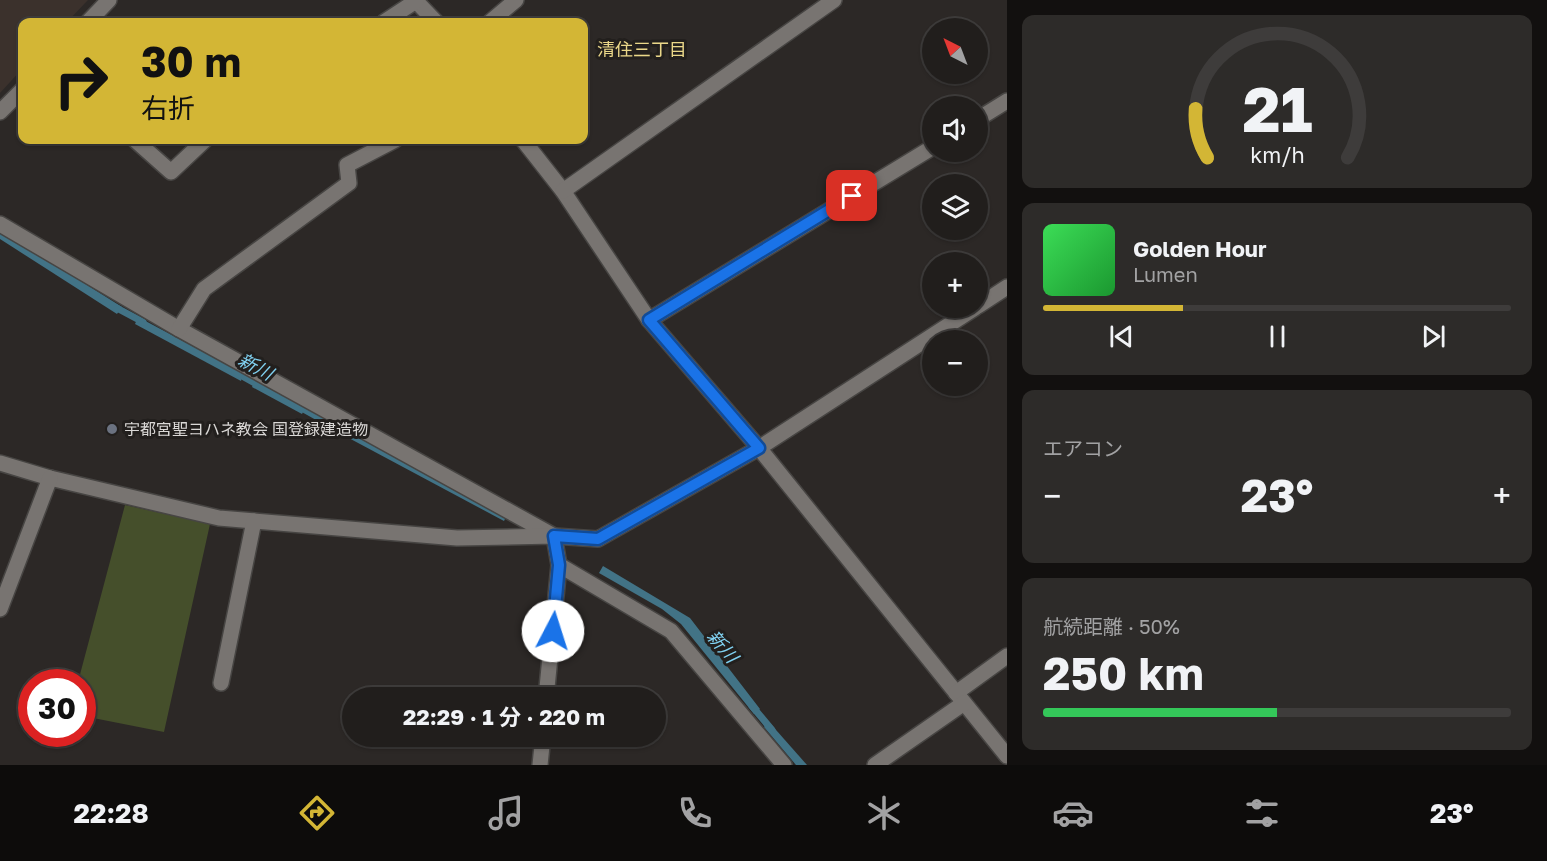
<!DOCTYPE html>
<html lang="ja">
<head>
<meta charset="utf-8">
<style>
  :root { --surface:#211e1c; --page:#2d2b29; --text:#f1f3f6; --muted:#a2a2a3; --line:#3e3c3b; --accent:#d3b635 }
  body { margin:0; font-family:"Golos Text","Noto Sans JP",sans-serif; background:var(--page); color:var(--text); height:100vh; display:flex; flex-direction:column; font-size:22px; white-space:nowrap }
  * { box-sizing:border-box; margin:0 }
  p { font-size:20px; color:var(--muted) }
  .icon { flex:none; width:33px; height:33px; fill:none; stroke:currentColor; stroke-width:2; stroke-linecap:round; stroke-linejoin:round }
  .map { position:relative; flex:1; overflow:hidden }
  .details { display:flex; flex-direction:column; gap:15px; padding:15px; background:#12100f; width:540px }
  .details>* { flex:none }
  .banner { position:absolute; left:18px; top:18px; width:570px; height:126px; border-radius:12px; box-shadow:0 2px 4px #0004,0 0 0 2px var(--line); background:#d3b635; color:#111; overflow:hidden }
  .needle { width:39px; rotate:318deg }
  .controls { position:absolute; left:922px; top:18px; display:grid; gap:12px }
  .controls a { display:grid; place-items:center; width:66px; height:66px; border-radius:50%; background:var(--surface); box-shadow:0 2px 4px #0004,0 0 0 2px var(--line); font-size:30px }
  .speed { position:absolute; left:18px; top:669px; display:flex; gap:12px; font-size:30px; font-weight:700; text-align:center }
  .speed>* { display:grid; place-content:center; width:78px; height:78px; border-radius:50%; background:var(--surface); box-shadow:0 2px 4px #0004,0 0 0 2px var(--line); line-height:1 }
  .speed .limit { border:9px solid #d22; background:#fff; color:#111 }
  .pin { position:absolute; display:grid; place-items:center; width:51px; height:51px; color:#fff; margin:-26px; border-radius:12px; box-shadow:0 3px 9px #0006 }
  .me { position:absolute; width:66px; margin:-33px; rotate:5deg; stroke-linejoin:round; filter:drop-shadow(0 0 4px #0008) }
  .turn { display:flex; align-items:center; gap:21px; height:126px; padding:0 24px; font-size:27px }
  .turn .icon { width:78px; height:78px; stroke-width:2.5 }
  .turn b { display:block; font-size:42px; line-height:51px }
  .big { font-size:45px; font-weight:700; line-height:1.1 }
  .details .tile { flex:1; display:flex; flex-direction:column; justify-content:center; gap:9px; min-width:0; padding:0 21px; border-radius:12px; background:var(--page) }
  .details .dial { align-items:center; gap:0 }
  .dial svg { height:156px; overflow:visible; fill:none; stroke:var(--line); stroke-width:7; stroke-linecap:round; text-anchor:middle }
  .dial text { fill:var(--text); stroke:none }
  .song { display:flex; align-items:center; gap:18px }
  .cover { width:72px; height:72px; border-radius:9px; background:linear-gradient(135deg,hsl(130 70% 55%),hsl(130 70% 35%)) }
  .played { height:6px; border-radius:3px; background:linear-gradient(90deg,var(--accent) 30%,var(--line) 30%) }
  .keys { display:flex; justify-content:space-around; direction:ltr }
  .heat { display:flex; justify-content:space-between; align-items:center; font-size:33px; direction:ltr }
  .charge { height:9px; border-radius:4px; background:linear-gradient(90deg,#34c759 50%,var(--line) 0) }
  .trip { position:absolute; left:342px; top:687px; width:324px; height:60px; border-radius:30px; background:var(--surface); box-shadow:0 2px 4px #0004,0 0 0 2px var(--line); font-weight:700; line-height:60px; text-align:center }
  .menu { display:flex; height:96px; justify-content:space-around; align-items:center; background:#0d0c0b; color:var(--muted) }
  .menu .icon { width:42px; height:42px }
  .menu .selected { color:var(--accent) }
  .menu b { font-size:27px; color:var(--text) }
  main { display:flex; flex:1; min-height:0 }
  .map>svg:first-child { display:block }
  .built { fill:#3b312c }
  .green { fill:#454f2b }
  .water { fill:#427386 }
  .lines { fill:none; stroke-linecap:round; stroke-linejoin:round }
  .stream { stroke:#427386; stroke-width:7 }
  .minor-casing { stroke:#474543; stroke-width:18 }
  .minor { stroke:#787471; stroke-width:15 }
  .route-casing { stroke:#114b97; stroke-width:15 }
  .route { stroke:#1a73e8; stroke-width:10 }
  .worship-dot { fill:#6b7280; stroke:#221f1d; stroke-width:2 }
  .labels { text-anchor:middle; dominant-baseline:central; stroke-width:6; stroke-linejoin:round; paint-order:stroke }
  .poi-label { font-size:16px; fill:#dad8d6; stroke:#221f1d; text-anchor:start }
  .neighbourhood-label { font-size:18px; fill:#ead789; stroke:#221f1d }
  .water-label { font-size:18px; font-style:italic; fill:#81d2f2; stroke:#221f1d }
</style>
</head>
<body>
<main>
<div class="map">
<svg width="1007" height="765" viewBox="0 0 1007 765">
  <rect width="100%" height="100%" fill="#2c2826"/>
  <polygon class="built" points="0,0 88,0 67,22 22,22 22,69 0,93"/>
  <polygon class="green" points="125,505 210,524 164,732 83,716 82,682 78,682"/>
  <g class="water">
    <polygon points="0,230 122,307 117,314 0,239"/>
    <polygon points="138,317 243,373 241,381 135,324"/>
    <polygon points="255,380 305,408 302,414 252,387"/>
    <polygon points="320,415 507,515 504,521 317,421"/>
    <polygon points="603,566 690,618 760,709 754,714 681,624 662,609 599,573"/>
    <polygon points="769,722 807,765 796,765 764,727"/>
  </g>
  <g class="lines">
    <g class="stream">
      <polyline points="113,306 143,322"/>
      <polyline points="235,372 262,387"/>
      <polyline points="298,406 325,421"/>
      <polyline points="752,706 772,730"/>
    </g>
    <defs>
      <g id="minor">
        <polyline points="415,0 436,22"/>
        <polyline points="88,22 109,0"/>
        <polyline points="384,22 416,1"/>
        <polyline points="490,22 516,0"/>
        <polyline points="0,112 22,90"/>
        <polyline points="978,119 1007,101"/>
        <polyline points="135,140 171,172 205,140"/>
        <polyline points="523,140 563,191 649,320 759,448 1007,756"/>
        <polyline points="563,191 834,0"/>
        <polyline points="0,224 179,329 554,536 559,565 546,698"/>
        <polyline points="978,306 1007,287"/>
        <polyline points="649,320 933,147"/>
        <polyline points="179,329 204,289 349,183 347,165 395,140"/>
        <polyline points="0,463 50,478 219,518 457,538 554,536 598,539 759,448 975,308"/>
        <polyline points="559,565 671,631 784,765"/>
        <polyline points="0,609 50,478"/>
        <polyline points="221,683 254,521"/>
        <polyline points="956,693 1007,656"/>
        <polyline points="540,765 543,736"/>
        <polyline points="875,765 964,703"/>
      </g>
    </defs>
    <use href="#minor" class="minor-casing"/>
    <use href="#minor" class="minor"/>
  </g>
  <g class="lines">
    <defs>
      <polyline id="route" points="553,631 559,565 554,536 598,539 759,448 649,320 852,196"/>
    </defs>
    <use href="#route" class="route-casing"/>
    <use href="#route" class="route"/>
  </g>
  <circle class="worship-dot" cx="112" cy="429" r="6"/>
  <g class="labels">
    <g class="poi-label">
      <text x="124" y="429">宇都宮聖ヨハネ教会 国登録建造物</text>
    </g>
    <g class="neighbourhood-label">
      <text x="642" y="49">清住三丁目</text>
    </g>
    <g class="water-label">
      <text transform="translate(256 366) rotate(28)">新川</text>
      <text transform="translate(723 646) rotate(50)">新川</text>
    </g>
  </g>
</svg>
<div class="controls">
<a><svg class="needle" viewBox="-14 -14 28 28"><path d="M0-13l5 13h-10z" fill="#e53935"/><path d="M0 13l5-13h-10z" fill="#a2a2a3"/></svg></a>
<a><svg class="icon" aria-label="sound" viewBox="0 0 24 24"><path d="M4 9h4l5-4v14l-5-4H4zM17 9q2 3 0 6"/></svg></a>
<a><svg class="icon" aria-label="layers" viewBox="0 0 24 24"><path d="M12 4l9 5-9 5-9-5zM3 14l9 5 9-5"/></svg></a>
<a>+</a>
<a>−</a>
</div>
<div class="speed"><div class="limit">30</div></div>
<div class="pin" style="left:852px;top:196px;background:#d93025"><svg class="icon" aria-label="arrive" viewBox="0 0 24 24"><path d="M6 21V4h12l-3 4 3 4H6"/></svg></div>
<svg class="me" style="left:553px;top:631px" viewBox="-20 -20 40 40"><circle r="19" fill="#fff"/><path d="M0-13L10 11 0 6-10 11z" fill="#1a73e8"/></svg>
<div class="trip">22:29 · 1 分 · 220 m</div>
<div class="banner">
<div class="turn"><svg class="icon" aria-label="right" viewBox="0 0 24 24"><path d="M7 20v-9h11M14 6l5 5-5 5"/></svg><div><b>30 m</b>右折</div></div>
</div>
</div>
<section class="details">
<div class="tile dial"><svg viewBox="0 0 100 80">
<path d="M14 69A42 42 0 1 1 86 69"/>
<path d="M14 69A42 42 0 0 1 8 44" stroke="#d3b635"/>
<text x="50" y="56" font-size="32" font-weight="700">21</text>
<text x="50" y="72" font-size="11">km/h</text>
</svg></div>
<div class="tile">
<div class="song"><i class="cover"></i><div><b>Golden Hour</b><p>Lumen</p></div></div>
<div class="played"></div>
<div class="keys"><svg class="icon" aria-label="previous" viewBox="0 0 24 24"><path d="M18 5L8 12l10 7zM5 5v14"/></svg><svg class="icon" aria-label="pause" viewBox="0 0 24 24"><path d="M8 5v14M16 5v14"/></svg><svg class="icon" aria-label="next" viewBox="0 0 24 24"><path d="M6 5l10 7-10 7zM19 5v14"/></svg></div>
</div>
<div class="tile"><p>エアコン</p>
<div class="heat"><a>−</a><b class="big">23°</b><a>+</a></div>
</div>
<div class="tile"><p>航続距離 · 50%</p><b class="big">250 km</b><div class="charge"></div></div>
</section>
</main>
<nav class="menu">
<b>22:28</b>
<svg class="icon selected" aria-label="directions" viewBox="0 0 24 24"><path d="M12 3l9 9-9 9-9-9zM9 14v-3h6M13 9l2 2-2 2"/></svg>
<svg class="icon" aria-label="music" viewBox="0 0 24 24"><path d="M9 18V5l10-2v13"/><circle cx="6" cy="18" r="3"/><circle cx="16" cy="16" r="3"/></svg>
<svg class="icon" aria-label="phone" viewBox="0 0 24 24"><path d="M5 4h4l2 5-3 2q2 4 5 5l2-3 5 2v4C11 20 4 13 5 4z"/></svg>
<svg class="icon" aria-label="climate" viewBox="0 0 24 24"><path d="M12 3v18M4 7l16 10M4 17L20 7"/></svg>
<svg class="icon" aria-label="car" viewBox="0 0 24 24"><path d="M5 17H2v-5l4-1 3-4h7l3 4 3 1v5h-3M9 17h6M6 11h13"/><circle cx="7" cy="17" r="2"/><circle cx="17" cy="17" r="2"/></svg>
<svg class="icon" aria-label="filters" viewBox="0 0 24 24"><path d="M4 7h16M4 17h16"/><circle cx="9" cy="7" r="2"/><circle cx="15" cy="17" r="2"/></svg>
<b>23°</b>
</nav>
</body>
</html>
